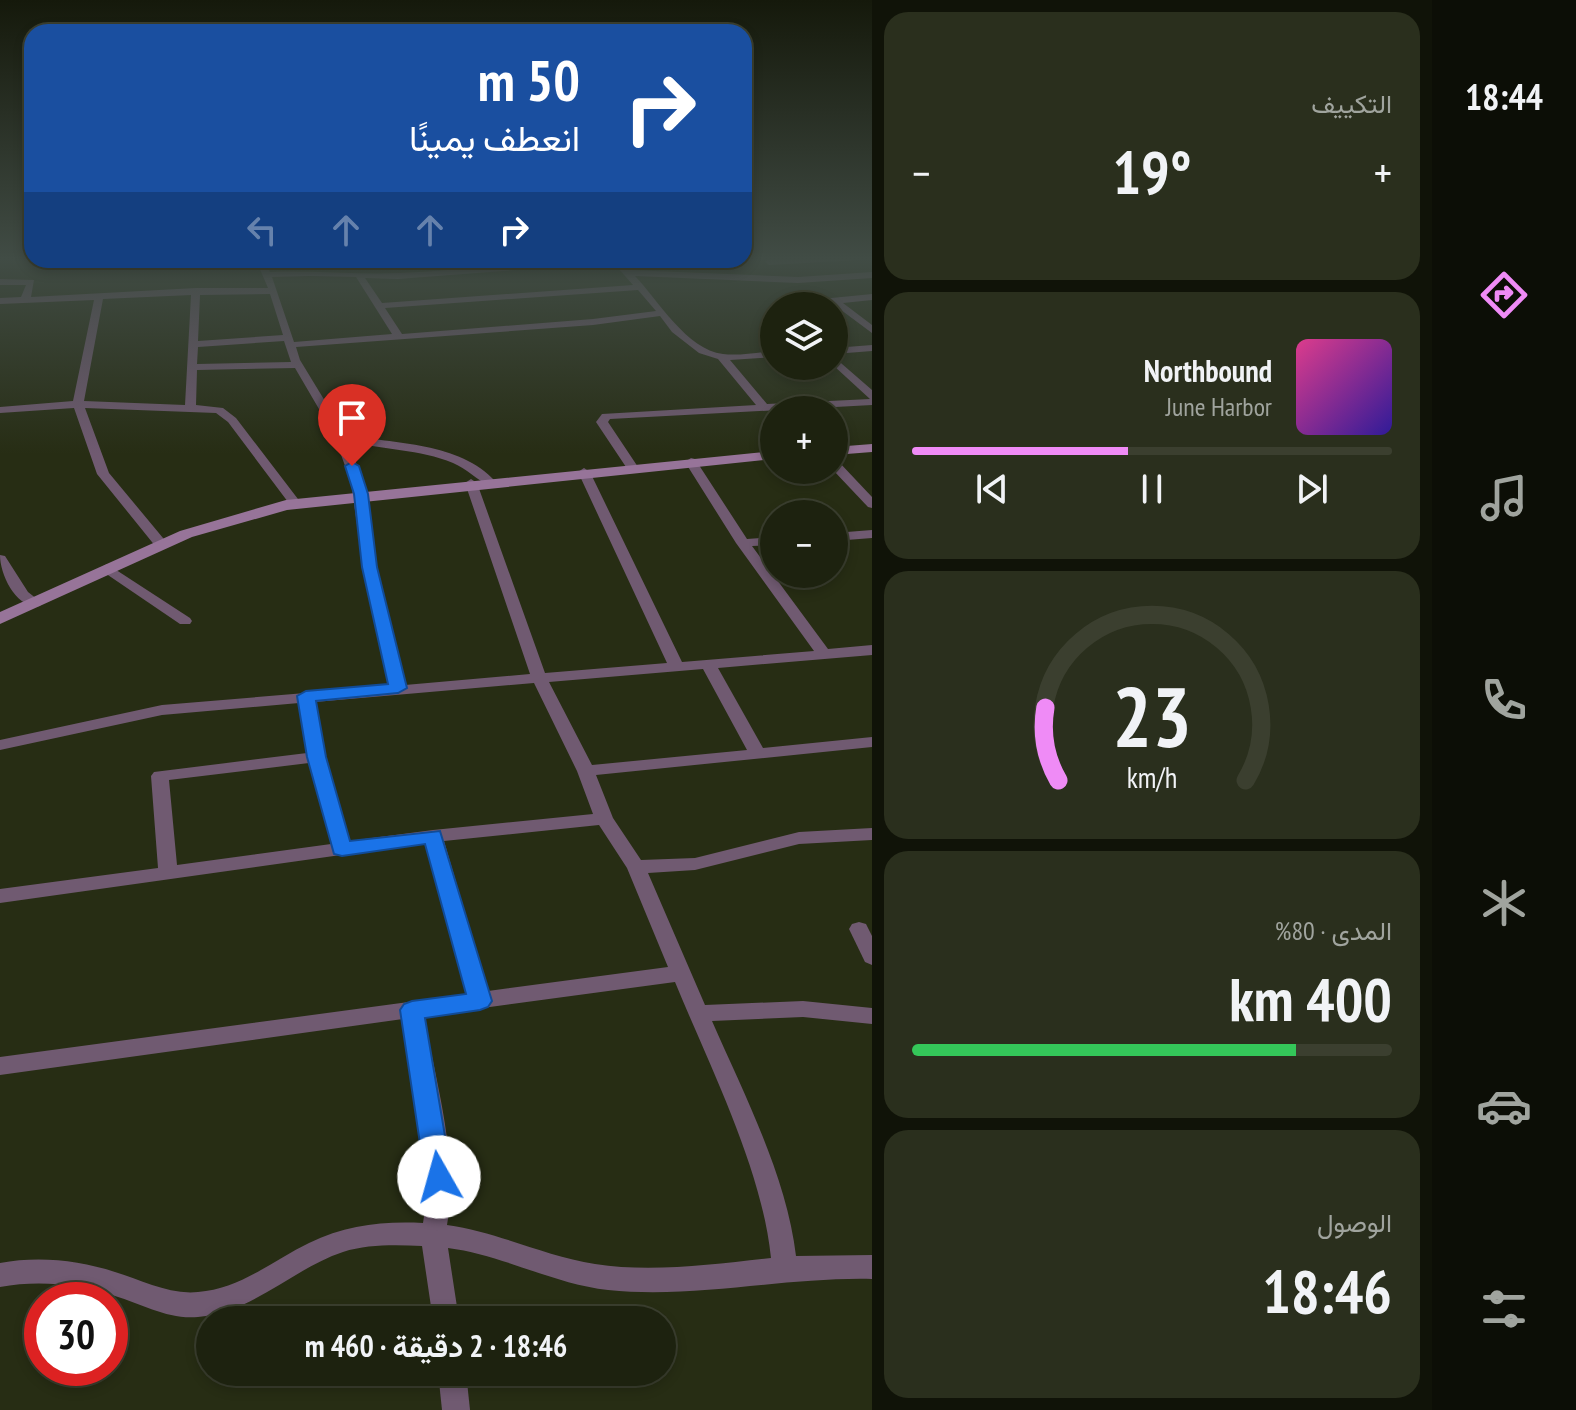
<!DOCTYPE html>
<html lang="ar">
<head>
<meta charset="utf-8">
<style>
  :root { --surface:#1d220f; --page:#2a2f1d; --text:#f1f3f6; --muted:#a0a49e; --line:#3b3f2f; --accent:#ef8bf6 }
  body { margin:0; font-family:"PT Sans Narrow",Vazirmatn,sans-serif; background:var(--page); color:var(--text); direction:rtl; height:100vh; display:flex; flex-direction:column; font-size:30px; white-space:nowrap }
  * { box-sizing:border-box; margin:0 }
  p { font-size:26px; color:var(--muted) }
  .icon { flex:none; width:44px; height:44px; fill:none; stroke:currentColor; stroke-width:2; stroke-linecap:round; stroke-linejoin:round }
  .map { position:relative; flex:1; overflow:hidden; direction:ltr }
  .details { display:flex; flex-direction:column; gap:12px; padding:12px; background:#101308; width:560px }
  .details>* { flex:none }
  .banner { position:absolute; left:24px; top:24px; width:728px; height:244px; border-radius:24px; box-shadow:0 4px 12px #0003,0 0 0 2px var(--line); direction:rtl; background:#1a4fa0; color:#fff; overflow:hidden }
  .tools { position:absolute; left:760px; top:292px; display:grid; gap:16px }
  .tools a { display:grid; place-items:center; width:88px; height:88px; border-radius:50%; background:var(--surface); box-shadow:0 4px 12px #0003,0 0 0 2px var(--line); font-size:40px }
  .speed { position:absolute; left:24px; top:1282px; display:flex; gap:16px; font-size:40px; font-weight:700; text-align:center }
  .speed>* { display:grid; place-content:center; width:104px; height:104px; border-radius:50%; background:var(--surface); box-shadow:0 4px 12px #0003,0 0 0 2px var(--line); line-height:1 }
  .speed .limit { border:12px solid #d22; background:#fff; color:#111 }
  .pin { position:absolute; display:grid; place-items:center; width:68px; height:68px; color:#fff; margin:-82px -34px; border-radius:50% 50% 50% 0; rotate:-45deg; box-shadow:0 0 8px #0007 }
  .pin .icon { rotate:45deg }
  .me { position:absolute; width:88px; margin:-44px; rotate:353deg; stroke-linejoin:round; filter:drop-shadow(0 0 6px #0008) }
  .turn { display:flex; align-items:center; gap:28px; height:168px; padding:0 40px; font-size:36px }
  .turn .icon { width:104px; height:104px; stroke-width:2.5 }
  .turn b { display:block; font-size:56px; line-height:68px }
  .lanes { display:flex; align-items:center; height:76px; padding:0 40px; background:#0003; justify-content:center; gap:40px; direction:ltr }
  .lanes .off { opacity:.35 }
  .big { font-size:60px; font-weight:700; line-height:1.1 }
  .details .widget { flex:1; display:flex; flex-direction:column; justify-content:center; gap:12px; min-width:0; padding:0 28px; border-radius:24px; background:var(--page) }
  .details .dial { align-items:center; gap:0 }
  .dial svg { height:208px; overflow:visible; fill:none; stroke:var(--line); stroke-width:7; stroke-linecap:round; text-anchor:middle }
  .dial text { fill:var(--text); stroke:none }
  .song { display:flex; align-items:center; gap:24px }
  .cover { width:96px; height:96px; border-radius:12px; background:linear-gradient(135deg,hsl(330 70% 55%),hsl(250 70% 35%)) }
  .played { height:8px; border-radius:4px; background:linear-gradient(90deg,var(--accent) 45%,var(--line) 45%) }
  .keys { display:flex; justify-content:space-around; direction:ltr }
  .heat { display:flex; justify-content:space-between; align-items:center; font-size:44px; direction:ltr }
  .charge { height:12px; border-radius:6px; background:linear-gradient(90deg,#34c759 80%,var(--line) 0) }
  .trip { position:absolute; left:196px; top:1306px; width:480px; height:80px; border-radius:40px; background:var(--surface); box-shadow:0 4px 12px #0003,0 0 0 2px var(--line); font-weight:700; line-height:80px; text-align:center; direction:rtl }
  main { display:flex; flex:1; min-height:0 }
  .tabs { display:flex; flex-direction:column; width:144px; justify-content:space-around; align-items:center; background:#0c0e06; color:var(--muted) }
  .tabs .icon { width:56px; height:56px }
  .tabs .on { color:var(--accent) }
  .tabs b { font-size:36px; color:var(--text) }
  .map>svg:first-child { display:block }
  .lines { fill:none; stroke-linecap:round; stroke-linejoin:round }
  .street { fill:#705a71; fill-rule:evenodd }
  .secondary { fill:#977499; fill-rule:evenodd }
  .route { fill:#1a73e8; stroke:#114b97; stroke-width:2 }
</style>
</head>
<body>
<main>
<nav class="tabs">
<b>18:44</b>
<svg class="icon on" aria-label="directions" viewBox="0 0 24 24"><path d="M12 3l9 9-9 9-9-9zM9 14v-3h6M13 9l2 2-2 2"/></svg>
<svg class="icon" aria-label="music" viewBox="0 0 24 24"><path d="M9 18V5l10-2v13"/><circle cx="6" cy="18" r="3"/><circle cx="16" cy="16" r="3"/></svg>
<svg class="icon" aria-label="phone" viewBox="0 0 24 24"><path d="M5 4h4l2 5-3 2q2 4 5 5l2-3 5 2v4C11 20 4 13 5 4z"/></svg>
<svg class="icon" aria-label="climate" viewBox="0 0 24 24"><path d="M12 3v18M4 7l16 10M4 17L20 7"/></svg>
<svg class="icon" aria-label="car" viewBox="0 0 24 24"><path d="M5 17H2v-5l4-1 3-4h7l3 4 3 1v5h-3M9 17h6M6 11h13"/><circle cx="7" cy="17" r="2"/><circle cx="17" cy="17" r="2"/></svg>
<svg class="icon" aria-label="filters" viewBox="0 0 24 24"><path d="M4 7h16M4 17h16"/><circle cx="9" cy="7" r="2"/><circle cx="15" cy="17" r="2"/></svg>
</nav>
<section class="details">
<div class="widget"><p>التكييف</p>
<div class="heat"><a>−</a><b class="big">19°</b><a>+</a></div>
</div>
<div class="widget">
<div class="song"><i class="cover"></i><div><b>Northbound</b><p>June Harbor</p></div></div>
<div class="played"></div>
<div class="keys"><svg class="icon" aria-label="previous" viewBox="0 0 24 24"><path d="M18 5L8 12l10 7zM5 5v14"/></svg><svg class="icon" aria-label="pause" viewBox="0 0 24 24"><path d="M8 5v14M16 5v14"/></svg><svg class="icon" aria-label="next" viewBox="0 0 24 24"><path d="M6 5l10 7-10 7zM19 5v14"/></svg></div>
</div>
<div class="widget dial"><svg viewBox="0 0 100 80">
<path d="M14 69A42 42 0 1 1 86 69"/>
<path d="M14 69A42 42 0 0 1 9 41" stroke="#ef8bf6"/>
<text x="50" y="56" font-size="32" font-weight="700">23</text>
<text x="50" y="72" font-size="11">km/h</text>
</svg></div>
<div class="widget"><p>المدى · 80%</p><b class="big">400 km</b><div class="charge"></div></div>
<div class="widget"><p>الوصول</p><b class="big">18:46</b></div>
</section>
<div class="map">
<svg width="872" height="1410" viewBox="0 0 872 1410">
  <rect width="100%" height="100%" fill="#272d14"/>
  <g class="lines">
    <g class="street">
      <polygon points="819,257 862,257 858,260 769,265 765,262 769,259"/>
      <path d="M 256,260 L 264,260 L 270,272 C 313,270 357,275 400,273 C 470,270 540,260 610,260 L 606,263 L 398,279 L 365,278 L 382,303 L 633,285 L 611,260 L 620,260 L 630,270 L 798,277 L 872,272 L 872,278 L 798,283 L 635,276 C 658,300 687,350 723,354 C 739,356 758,352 774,351 L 774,357 L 730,360 L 767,404 L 870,399 L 834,366 L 834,357 L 872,390 L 872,405 L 610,419 L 608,422 L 638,467 L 632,471 L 628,470 L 596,422 L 602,414 L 756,405 L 718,359 L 699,353 L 672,332 L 660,316 L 593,325 L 296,347 L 300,360 L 345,434 C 395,445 459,441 496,482 L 490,486 C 477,480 467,469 453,463 C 420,449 382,450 348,441 L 363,482 L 377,567 L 405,685 L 530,674 L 465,483 L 471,479 L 477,483 L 545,673 L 667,663 L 578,472 L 584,468 L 590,472 L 682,662 L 814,651 L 736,543 L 685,462 L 691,458 L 695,459 L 747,539 L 774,537 L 774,545 L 752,546 L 828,649 L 872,645 L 872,655 L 718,668 L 763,748 L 872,737 L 872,747 L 596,775 L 613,818 L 641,860 L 695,858 L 799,832 L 872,828 L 872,840 L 799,844 L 695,870 L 648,873 L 705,1005 L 803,1001 L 872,1008 L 872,1024 L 803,1017 L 712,1021 C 744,1094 787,1177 796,1256 L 872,1255 L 872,1279 C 784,1277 695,1299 608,1290 C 553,1284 503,1255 448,1248 L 459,1320 L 433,1320 L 422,1246 C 396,1245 368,1244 343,1252 C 292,1269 254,1312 198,1317 C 169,1320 142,1304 115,1296 C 78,1284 39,1280 0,1287 L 0,1263 C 38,1256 78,1260 115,1272 C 142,1280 169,1295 198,1292 C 240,1289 272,1261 309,1243 C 346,1225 383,1221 423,1223 C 435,1159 413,1083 403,1019 L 0,1075 L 0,1057 L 468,994 L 426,843 L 0,903 L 0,889 L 158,868 L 151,776 L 154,772 L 307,753 L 299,703 L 162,715 L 0,750 L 0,740 L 162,705 L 390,686 L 363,567 L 351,482 L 333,433 L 295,368 L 197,370 L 196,405 L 223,408 L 236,418 L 301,503 L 295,507 L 291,506 L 228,422 L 216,413 L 85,408 L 109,473 L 168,544 L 161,548 L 156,547 L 97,474 L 74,408 L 0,413 L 0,407 L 73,401 L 94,300 L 0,304 L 0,298 L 21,297 L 26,285 L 0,285 L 0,279 L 34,280 L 31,297 L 196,288 L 268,288 ZM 310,276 L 356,277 L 392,334 L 294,342 L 272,277 ZM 638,290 L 656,311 L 593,319 L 402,334 L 385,308 ZM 270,294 L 283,335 L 198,341 L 200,295 ZM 191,295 L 185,405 L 84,401 L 103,299 ZM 284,341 L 291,362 L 197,364 L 198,347 ZM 703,669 L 747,750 L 592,765 L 549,682 ZM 534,683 L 577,771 L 593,814 L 433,830 L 349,841 L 324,757 L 315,702 ZM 309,763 L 331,844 L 177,865 L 169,780 ZM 599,825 L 627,868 L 668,967 L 488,991 L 444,841 ZM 675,982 C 709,1065 762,1168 771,1258 C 714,1264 652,1273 595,1264 C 544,1256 498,1232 447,1225 C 459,1159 436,1083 424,1016 Z"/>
      <polygon points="872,294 872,300 843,303 872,325 872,333 833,304 776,306 781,303"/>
      <polygon points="872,345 872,351 834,354 834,348"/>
      <polygon points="834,460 838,461 872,497 872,508 868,507 833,470"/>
      <polygon points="872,530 872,538 834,541 834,533"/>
      <path d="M 0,555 L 5,556 L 28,592 L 42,603 L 40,606 C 16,609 0,575 0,555 Z"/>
      <polygon points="107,564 190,618 192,621 190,624 180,624 102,571 100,568"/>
      <polygon points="859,922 866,924 872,936 872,965 865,962 849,929 852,924"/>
      <polygon points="438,1372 466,1372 470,1410 442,1410"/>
    </g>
    <g class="secondary">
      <polygon points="872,444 872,452 834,455 834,447"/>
      <polygon points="774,451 774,459 287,510 192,537 0,624 0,612 180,531 286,500"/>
    </g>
  </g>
  <linearGradient id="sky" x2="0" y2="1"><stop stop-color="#15190b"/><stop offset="0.57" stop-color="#414c45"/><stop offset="1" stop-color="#414c45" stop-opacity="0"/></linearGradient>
  <rect width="872" height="454" fill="url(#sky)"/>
  <polygon class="route" points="352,462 359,466 368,494 377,567 407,688 398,693 316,701 326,757 350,841 440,831 492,1001 488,1007 480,1010 425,1018 452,1177 448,1185 439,1189 429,1185 425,1177 400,1010 404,1004 412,1001 466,994 425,844 342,856 334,854 307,757 297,696 306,691 388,684 362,567 354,494 345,466"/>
</svg>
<div class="tools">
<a><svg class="icon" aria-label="layers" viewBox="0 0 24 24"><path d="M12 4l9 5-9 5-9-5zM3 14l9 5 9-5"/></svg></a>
<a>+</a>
<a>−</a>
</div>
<div class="speed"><div class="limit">30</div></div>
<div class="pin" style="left:352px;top:466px;background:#d93025"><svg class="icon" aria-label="arrive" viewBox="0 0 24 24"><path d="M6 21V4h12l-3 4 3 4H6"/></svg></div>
<svg class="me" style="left:439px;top:1177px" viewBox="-20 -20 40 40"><circle r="19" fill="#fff"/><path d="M0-13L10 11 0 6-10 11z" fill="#1a73e8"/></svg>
<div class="trip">18:46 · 2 دقيقة · 460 m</div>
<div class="banner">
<div class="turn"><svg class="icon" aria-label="right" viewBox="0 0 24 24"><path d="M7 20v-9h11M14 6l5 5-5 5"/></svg><div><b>50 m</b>انعطف يمينًا</div></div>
<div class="lanes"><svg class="icon off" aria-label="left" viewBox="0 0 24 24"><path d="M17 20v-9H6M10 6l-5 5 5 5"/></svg><svg class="icon off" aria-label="ahead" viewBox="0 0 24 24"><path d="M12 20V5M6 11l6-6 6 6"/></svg><svg class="icon off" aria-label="ahead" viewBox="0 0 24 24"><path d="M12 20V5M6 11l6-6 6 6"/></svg><svg class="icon" aria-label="right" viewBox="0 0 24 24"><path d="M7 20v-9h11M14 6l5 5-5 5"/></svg></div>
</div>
</div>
</main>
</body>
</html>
